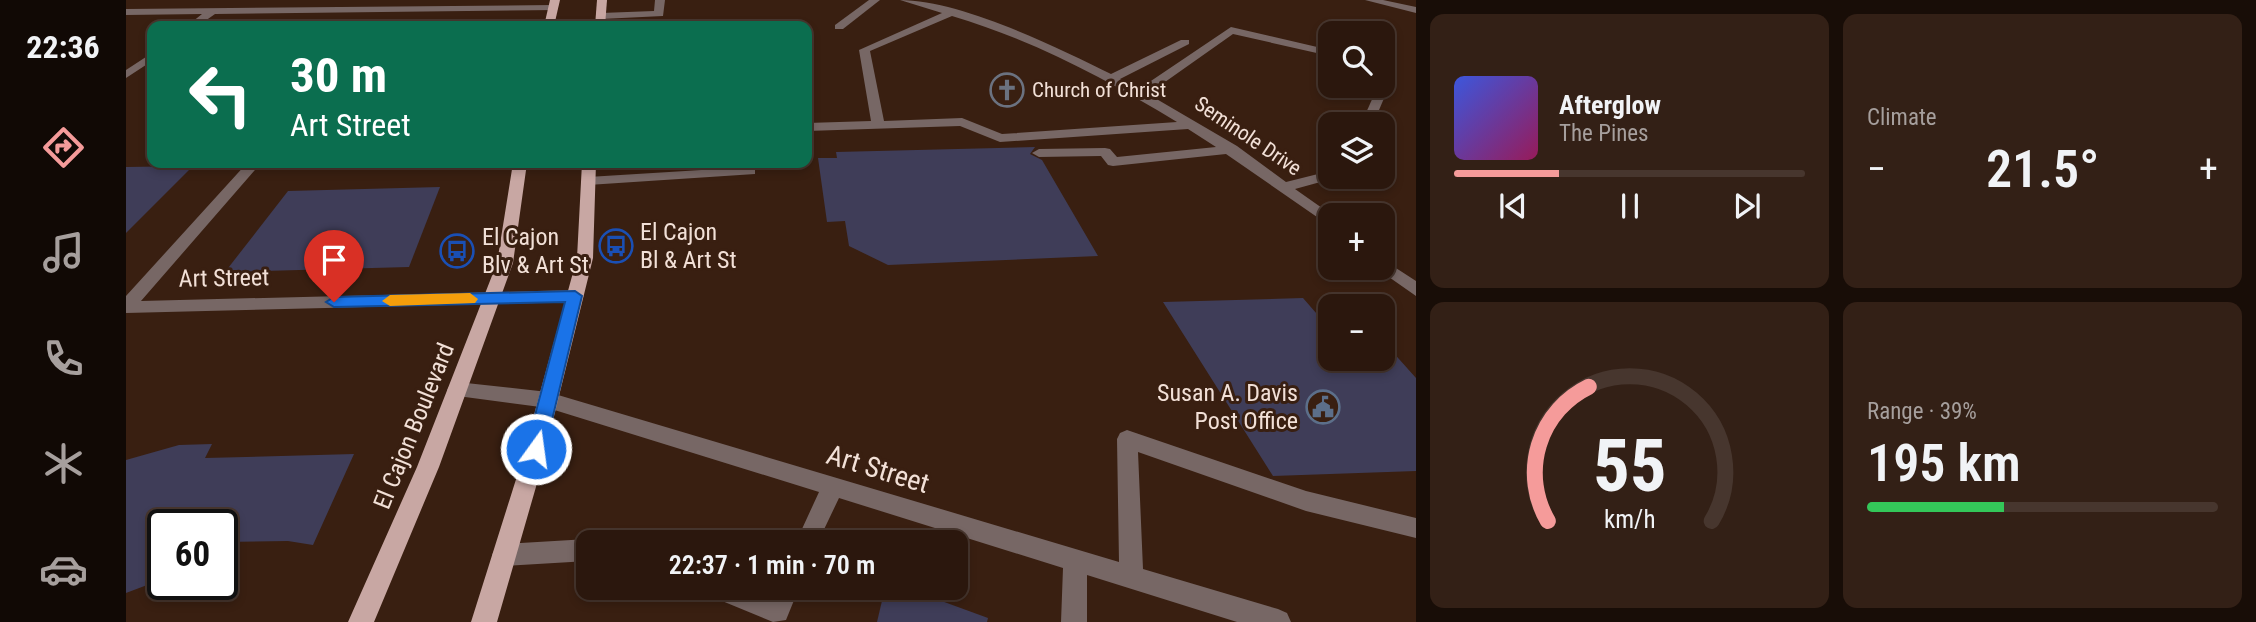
<!DOCTYPE html>
<html lang="en">
<head>
<meta charset="utf-8">
<style>
  :root { --surface:#2b170d; --page:#332016; --text:#f1f3f6; --muted:#a69f9d; --line:#47362e; --accent:#f59b9a }
  body { margin:0; font-family:"Roboto Condensed",sans-serif; background:var(--page); color:var(--text); height:100vh; display:flex; flex-direction:column; font-size:26px; white-space:nowrap }
  * { box-sizing:border-box; margin:0 }
  p { font-size:23px; color:var(--muted) }
  .icon { flex:none; width:38px; height:38px; fill:none; stroke:currentColor; stroke-width:2; stroke-linecap:round; stroke-linejoin:round }
  .map { position:relative; flex:1; overflow:hidden }
  .side { display:flex; flex-direction:column; gap:14px; padding:14px; background:#180d07; width:840px }
  .side>* { flex:none }
  .guide { position:absolute; left:21px; top:21px; width:665px; height:147px; border-radius:14px; box-shadow:0 4px 10px #0003,0 0 0 2px var(--line); background:#0b6e4f; color:#fff; overflow:hidden }
  .fabs { position:absolute; left:1192px; top:21px; display:grid; gap:14px }
  .fabs a { display:grid; place-items:center; width:77px; height:77px; border-radius:14px; background:var(--surface); box-shadow:0 4px 10px #0003,0 0 0 2px var(--line); font-size:35px }
  .speed { position:absolute; left:21px; top:509px; display:flex; gap:14px; font-size:35px; font-weight:700; text-align:center }
  .speed>* { display:grid; place-content:center; width:91px; height:91px; border-radius:50%; background:var(--surface); box-shadow:0 4px 10px #0003,0 0 0 2px var(--line); line-height:1 }
  .speed .limit { border:4px solid #111; border-radius:10px; background:#fff; color:#111 }
  .pin { position:absolute; display:grid; place-items:center; width:60px; height:60px; color:#fff; margin:-72px -30px; border-radius:50% 50% 50% 0; rotate:-45deg; box-shadow:0 0 7px #0007 }
  .pin .icon { rotate:45deg }
  .me { position:absolute; width:77px; margin:-38px; rotate:14deg; stroke-linejoin:round; filter:drop-shadow(0 0 5px #0008) }
  .turn { display:flex; align-items:center; gap:24px; height:147px; padding:0 28px; font-size:32px }
  .turn .icon { width:91px; height:91px; stroke-width:2.5 }
  .turn b { display:block; font-size:49px; line-height:60px }
  .big { font-size:52px; font-weight:600; line-height:1.1 }
  .side .widget { flex:1; display:flex; flex-direction:column; justify-content:center; gap:10px; min-width:0; padding:0 24px; border-radius:14px; background:var(--page) }
  .side .dial { align-items:center; gap:0 }
  .dial svg { height:182px; overflow:visible; fill:none; stroke:var(--line); stroke-width:7; stroke-linecap:round; text-anchor:middle }
  .dial text { fill:var(--text); stroke:none }
  .song { display:flex; align-items:center; gap:21px }
  .cover { width:84px; height:84px; border-radius:10px; background:linear-gradient(135deg,hsl(230 70% 55%),hsl(330 70% 35%)) }
  .played { height:7px; border-radius:4px; background:linear-gradient(90deg,var(--accent) 30%,var(--line) 30%) }
  .keys { display:flex; justify-content:space-around; direction:ltr }
  .heat { display:flex; justify-content:space-between; align-items:center; font-size:38px; direction:ltr }
  .charge { height:10px; border-radius:5px; background:linear-gradient(90deg,#34c759 39%,var(--line) 0) }
  .side .tiles { flex:1; display:grid; gap:14px; grid-template-columns:repeat(2,1fr) }
  .trip { position:absolute; left:450px; top:530px; width:392px; height:70px; border-radius:14px; background:var(--surface); box-shadow:0 4px 10px #0003,0 0 0 2px var(--line); font-weight:600; line-height:70px; text-align:center }
  main { display:flex; flex:1; min-height:0 }
  .menu { display:flex; flex-direction:column; width:126px; justify-content:space-around; align-items:center; background:#110905; color:var(--muted) }
  .menu .icon { width:49px; height:49px }
  .menu .selected { color:var(--accent) }
  .menu b { font-size:32px; color:var(--text) }
  .map>svg:first-child { display:block }
  .building { fill:#3f3d58 }
  .lines { fill:none; stroke-linecap:round; stroke-linejoin:round }
  .minor { fill:#776765; fill-rule:evenodd }
  .major { fill:#c8a7a3; fill-rule:evenodd }
  .route { fill:#1a73e8; stroke:#114b97; stroke-width:2 }
  .slow { fill:#f59e0b }
  .labels { text-anchor:middle; dominant-baseline:central; stroke-width:6; stroke-linejoin:round; paint-order:stroke }
  .far-poi-label { font-size:21px; fill:#f2e0d7; stroke:#391f11; text-anchor:start }
  .far-street-label { font-size:21px; fill:#f2e0d7; stroke:#391f11 }
  .poi-label { font-size:24px; fill:#f2e0d7; stroke:#391f11; text-anchor:start }
  .street-label { font-size:24px; fill:#f2e0d7; stroke:#391f11 }
  .near-street-label { font-size:28px; fill:#f2e0d7; stroke:#391f11 }
</style>
</head>
<body>
<main>
<nav class="menu">
<b>22:36</b>
<svg class="icon selected" aria-label="directions" viewBox="0 0 24 24"><path d="M12 3l9 9-9 9-9-9zM9 14v-3h6M13 9l2 2-2 2"/></svg>
<svg class="icon" aria-label="music" viewBox="0 0 24 24"><path d="M9 18V5l10-2v13"/><circle cx="6" cy="18" r="3"/><circle cx="16" cy="16" r="3"/></svg>
<svg class="icon" aria-label="phone" viewBox="0 0 24 24"><path d="M5 4h4l2 5-3 2q2 4 5 5l2-3 5 2v4C11 20 4 13 5 4z"/></svg>
<svg class="icon" aria-label="climate" viewBox="0 0 24 24"><path d="M12 3v18M4 7l16 10M4 17L20 7"/></svg>
<svg class="icon" aria-label="car" viewBox="0 0 24 24"><path d="M5 17H2v-5l4-1 3-4h7l3 4 3 1v5h-3M9 17h6M6 11h13"/><circle cx="7" cy="17" r="2"/><circle cx="17" cy="17" r="2"/></svg>
</nav>
<div class="map">
<svg width="1290" height="622" viewBox="0 0 1290 622">
  <rect width="100%" height="100%" fill="#391f11"/>
  <g class="building">
    <polygon points="909,147 904,154 916,160 972,256 762,265 723,246 719,221 701,222 692,158 711,158 710,152"/>
    <polygon points="67,166 0,233 0,167"/>
    <polygon points="314,187 283,267 99,272 162,191"/>
    <polygon points="1177,298 1204,329 1204,359 1256,359 1256,340 1290,378 1290,471 1147,476 1037,302"/>
    <polygon points="86,444 79,458 228,454 187,545 162,541 96,542 96,525 37,525 37,579 0,593 0,460 53,445"/>
    <polygon points="759,588 780,588 862,618 861,622 751,622"/>
  </g>
  <g class="lines">
    <g class="minor">
      <polygon points="529,0 539,0 537,16 475,19 470,16 475,13 528,11"/>
      <polygon points="743,0 754,0 717,29 709,29 709,25"/>
      <path d="M 774,0 C 834,0 931,47 985,74 L 1055,40 L 1063,40 L 1063,44 L 994,79 L 1013,89 L 1105,27 L 1204,50 L 1204,56 L 1107,34 L 1022,94 L 1111,146 L 1160,182 L 1204,171 L 1204,177 L 1209,178 L 1169,189 L 1206,215 L 1204,226 L 1100,154 L 987,166 L 982,165 L 975,156 L 913,157 L 906,153 L 913,149 L 979,148 L 984,149 L 991,157 L 1090,147 L 1062,129 L 874,142 L 834,126 L 681,131 L 681,123 L 745,121 L 733,50 L 816,13 ZM 826,16 C 907,40 980,79 1051,122 L 876,134 L 836,118 L 758,121 L 744,51 Z"/>
      <polygon points="1239,0 1257,0 1290,7 1290,13"/>
      <polygon points="427,5 432,8 430,10 89,14 72,26 61,26 76,14 0,15 0,9"/>
      <polygon points="423,22 427,26 369,26 374,23"/>
      <polygon points="26,53 26,61 0,78 0,70"/>
      <polygon points="1252,86 1262,89 1247,124 1235,124"/>
      <polygon points="121,163 135,163 15,301 449,290 458,296 449,302 0,313 0,296"/>
      <polygon points="624,167 629,168 629,174 462,185 455,181 462,177"/>
      <polygon points="1256,259 1290,281 1290,296 1250,268 1256,268"/>
      <polygon points="331,382 422,392 993,562 991,439 994,433 1001,430 1180,491 1290,518 1290,538 1180,511 1012,452 1017,569 1152,609 1161,613 1165,622 1111,622 961,575 961,622 935,622 937,568 713,498 692,542 670,542 693,492 422,408 324,395 321,390 324,385"/>
      <polygon points="462,539 470,542 462,542 462,561 378,566 370,563 366,555 370,547 378,544"/>
      <polygon points="581,588 624,588 645,596 649,588 673,588 660,620 647,622 584,596"/>
    </g>
    <g class="major">
      <polygon points="424,0 434,0 428,26 418,26"/>
      <polygon points="471,0 481,0 479,26 469,26"/>
      <polygon points="387,163 401,163 387,263 313,467 248,622 222,622 291,467 371,263"/>
      <polygon points="456,163 470,163 467,258 414,473 371,622 345,622 392,473 451,258"/>
    </g>
  </g>
  <polygon class="route" points="449,291 456,296 419,449 416,455 410,457 403,455 400,449 439,302 208,307 200,302 208,297"/>
  <polygon class="slow" points="344,293 352,299 349,303 264,306 256,301 264,295"/>
  <defs>
    <symbol id="church-ring" viewBox="-11 -11 22 22"><circle r="9.5" fill="#391f11" stroke="#6b7280" stroke-width="1.5"/><path d="M-1.2-6h2.4v3.5h3.3v2.4h-3.3V6h-2.4V-.1h-3.3v-2.4h3.3Z" fill="#6b7280"/></symbol>
    <symbol id="bus-ring" viewBox="-11 -11 22 22"><circle r="9.5" fill="#391f11" stroke="#1a4fb4" stroke-width="1.5"/><path d="M-5-6H5V4H4V6H2V4H-2V6H-4V4H-5ZM-3.5-4V0h7V-4ZM-3.5 1.2v1.5H-2V1.2ZM2 1.2v1.5H3.5V1.2Z" fill="#1a4fb4"/></symbol>
    <symbol id="civic-ring" viewBox="-11 -11 22 22"><circle r="9.5" fill="#391f11" stroke="#5c6f8a" stroke-width="1.5"/><path d="M-.6-6.5H3V-4.5H.6V-3L4-1V1h2V6H-6V1h2V-1L-.6-3ZM-1.2 2.5V6h2.4V2.5Z" fill="#5c6f8a"/></symbol>
  </defs>
  <g fill-rule="evenodd">
    <use href="#church-ring" x="862" y="71" width="38" height="38"/>
    <use href="#bus-ring" x="471" y="227" width="38" height="38"/>
    <use href="#bus-ring" x="312" y="232" width="38" height="38"/>
    <use href="#civic-ring" x="1178" y="388" width="38" height="38"/>
  </g>
  <g class="labels">
    <g class="far-poi-label">
      <text x="906" y="90">Church of Christ</text>
    </g>
    <g class="far-street-label">
      <text transform="translate(1122 136) rotate(34)">Seminole Drive</text>
    </g>
    <g class="poi-label">
      <text x="514" y="232">El Cajon<tspan x="514" dy="28">Bl &amp; Art St</tspan></text>
      <text x="356" y="237">El Cajon<tspan x="356" dy="28">Blv &amp; Art St</tspan></text>
      <text x="1172" y="393" text-anchor="end">Susan A. Davis<tspan x="1172" dy="28">Post Office</tspan></text>
    </g>
    <g class="street-label">
      <text transform="translate(98 278) rotate(-1)">Art Street</text>
      <text transform="translate(288 426) rotate(-68)">El Cajon Boulevard</text>
    </g>
    <g class="near-street-label">
      <text transform="translate(752 469) rotate(17)">Art Street</text>
    </g>
  </g>
</svg>
<div class="fabs">
<a><svg class="icon" aria-label="search" viewBox="0 0 24 24"><circle cx="10" cy="10" r="6"/><path d="M15 15l6 6"/></svg></a>
<a><svg class="icon" aria-label="layers" viewBox="0 0 24 24"><path d="M12 4l9 5-9 5-9-5zM3 14l9 5 9-5"/></svg></a>
<a>+</a>
<a>−</a>
</div>
<div class="speed"><div class="limit">60</div></div>
<div class="pin" style="left:208px;top:302px;background:#d93025"><svg class="icon" aria-label="arrive" viewBox="0 0 24 24"><path d="M6 21V4h12l-3 4 3 4H6"/></svg></div>
<svg class="me" style="left:410px;top:449px" viewBox="-20 -20 40 40"><circle r="17" fill="#1a73e8" stroke="#fff" stroke-width="3"/><path d="M0-11L8 9 0 5-8 9z" fill="#fff"/></svg>
<div class="trip">22:37 · 1 min · 70 m</div>
<div class="guide">
<div class="turn"><svg class="icon" aria-label="left" viewBox="0 0 24 24"><path d="M17 20v-9H6M10 6l-5 5 5 5"/></svg><div><b>30 m</b>Art Street</div></div>
</div>
</div>
<section class="side">
<div class="tiles">
<div class="widget">
<div class="song"><i class="cover"></i><div><b>Afterglow</b><p>The Pines</p></div></div>
<div class="played"></div>
<div class="keys"><svg class="icon" aria-label="previous" viewBox="0 0 24 24"><path d="M18 5L8 12l10 7zM5 5v14"/></svg><svg class="icon" aria-label="pause" viewBox="0 0 24 24"><path d="M8 5v14M16 5v14"/></svg><svg class="icon" aria-label="next" viewBox="0 0 24 24"><path d="M6 5l10 7-10 7zM19 5v14"/></svg></div>
</div>
<div class="widget"><p>Climate</p>
<div class="heat"><a>−</a><b class="big">21.5°</b><a>+</a></div>
</div>
<div class="widget dial"><svg viewBox="0 0 100 80">
<path d="M14 69A42 42 0 1 1 86 69"/>
<path d="M14 69A42 42 0 0 1 32 10" stroke="#f59b9a"/>
<text x="50" y="56" font-size="32" font-weight="700">55</text>
<text x="50" y="72" font-size="11">km/h</text>
</svg></div>
<div class="widget"><p>Range · 39%</p><b class="big">195 km</b><div class="charge"></div></div>
</div>
</section>
</main>
</body>
</html>
